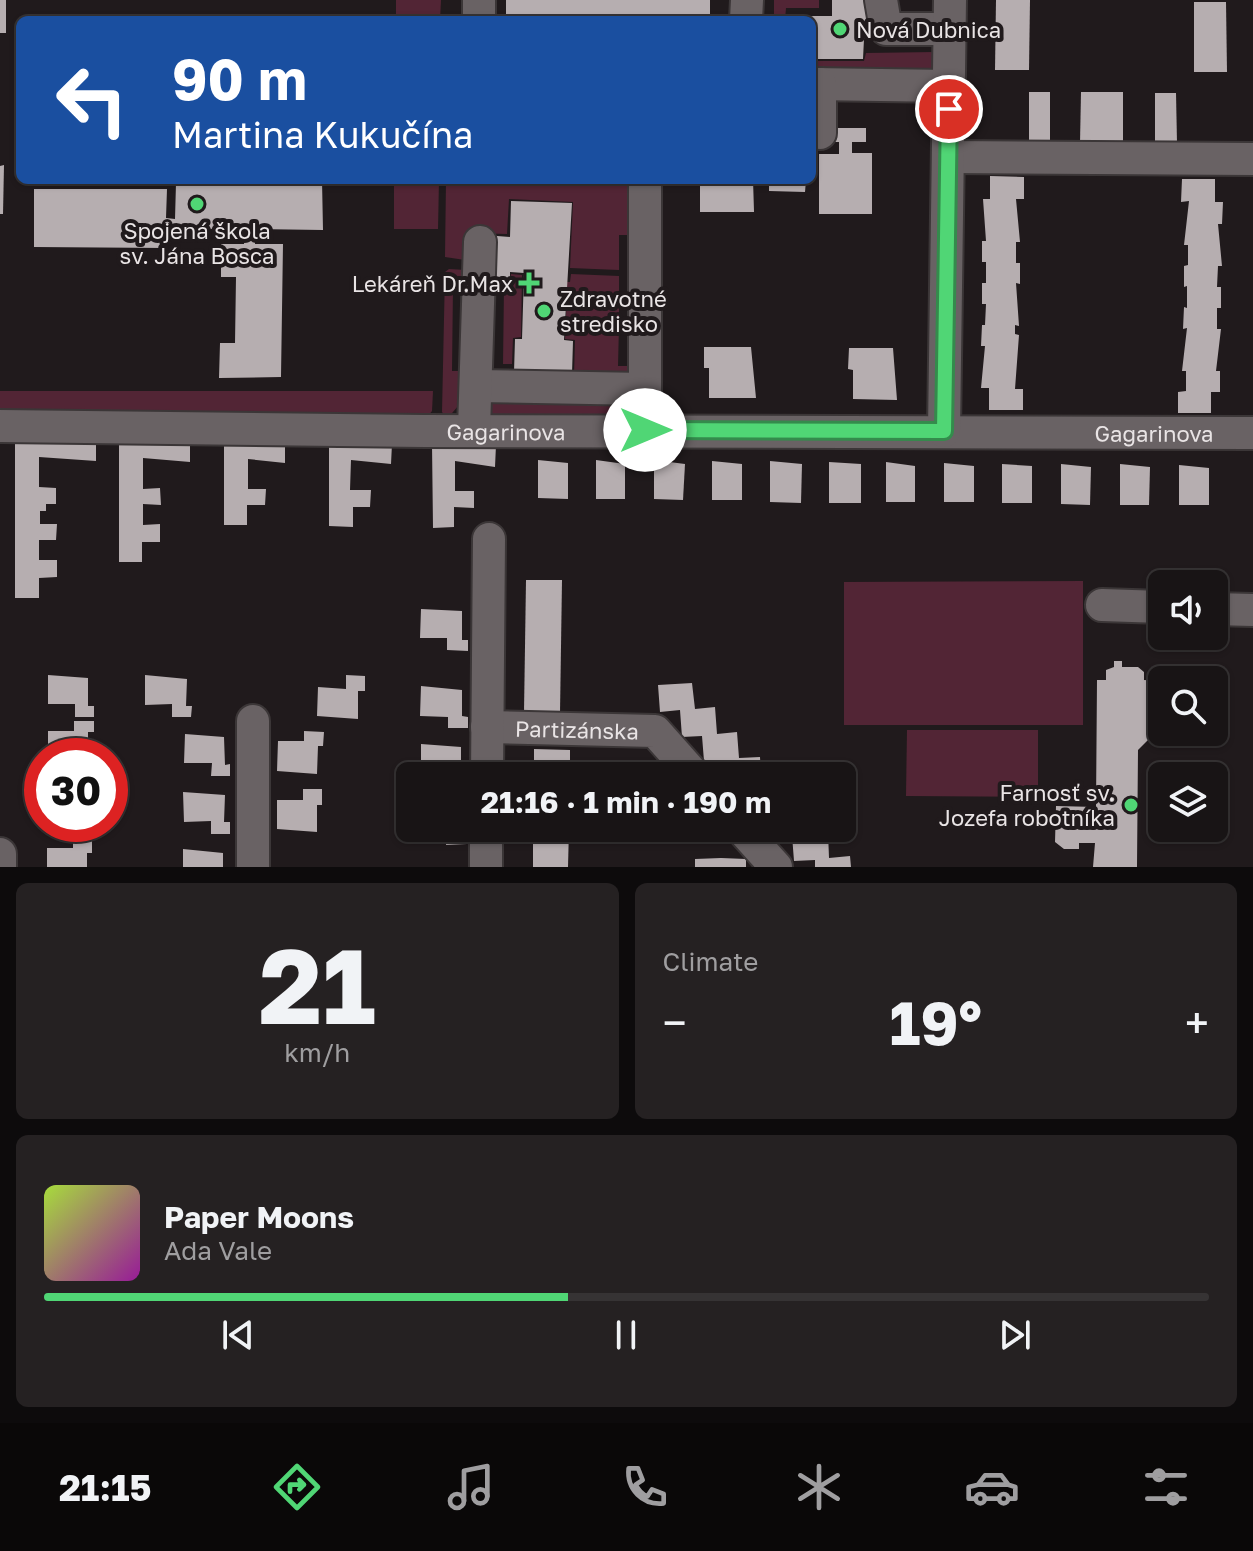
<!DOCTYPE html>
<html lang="en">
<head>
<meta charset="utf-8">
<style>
  :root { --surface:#181415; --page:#252122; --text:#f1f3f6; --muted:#9f9ea0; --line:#363334; --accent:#50d675 }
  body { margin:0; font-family:"Golos Text",sans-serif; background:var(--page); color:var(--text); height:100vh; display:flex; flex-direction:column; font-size:30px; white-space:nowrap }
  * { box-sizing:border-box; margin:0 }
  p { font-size:26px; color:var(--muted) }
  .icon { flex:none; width:44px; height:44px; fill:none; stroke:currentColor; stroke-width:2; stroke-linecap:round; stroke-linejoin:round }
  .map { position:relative; height:867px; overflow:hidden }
  .panel { display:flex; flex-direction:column; gap:16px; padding:16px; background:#0d0b0c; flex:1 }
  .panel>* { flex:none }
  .guide { position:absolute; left:16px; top:16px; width:800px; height:168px; border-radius:12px; box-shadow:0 2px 6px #0004,0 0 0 2px var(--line); background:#1a4fa0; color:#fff; overflow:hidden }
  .buttons { position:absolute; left:1148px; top:570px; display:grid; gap:16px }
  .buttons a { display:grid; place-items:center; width:80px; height:80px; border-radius:12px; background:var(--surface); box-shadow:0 2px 6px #0004,0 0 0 2px var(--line); font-size:40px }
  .speed { position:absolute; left:24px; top:738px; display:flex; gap:16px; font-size:40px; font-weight:700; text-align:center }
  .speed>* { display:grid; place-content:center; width:104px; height:104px; border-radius:50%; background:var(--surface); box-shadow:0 2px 6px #0004,0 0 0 2px var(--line); line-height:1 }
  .speed .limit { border:12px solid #d22; background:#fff; color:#111 }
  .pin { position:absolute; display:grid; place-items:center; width:68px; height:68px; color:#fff; margin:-34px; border:4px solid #fff; border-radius:50%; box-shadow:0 2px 8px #0007 }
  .me { position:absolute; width:88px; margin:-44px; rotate:90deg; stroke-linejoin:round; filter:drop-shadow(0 0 6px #0008) }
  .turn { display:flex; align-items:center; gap:28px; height:168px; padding:0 24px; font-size:36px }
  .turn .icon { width:104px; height:104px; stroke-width:2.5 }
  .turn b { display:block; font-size:56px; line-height:68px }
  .big { font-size:60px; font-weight:700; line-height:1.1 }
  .panel .tile { flex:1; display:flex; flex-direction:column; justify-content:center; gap:12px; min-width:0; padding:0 28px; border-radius:12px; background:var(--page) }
  .panel .dial { align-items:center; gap:0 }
  .dial b { font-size:104px; line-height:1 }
  .song { display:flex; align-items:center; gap:24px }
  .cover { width:96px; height:96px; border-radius:12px; background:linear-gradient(135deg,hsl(80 70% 55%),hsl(300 70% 35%)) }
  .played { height:8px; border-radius:4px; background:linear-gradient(90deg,var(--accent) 45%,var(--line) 45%) }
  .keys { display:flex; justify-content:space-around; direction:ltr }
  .heat { display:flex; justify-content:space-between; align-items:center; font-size:44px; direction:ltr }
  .panel .tiles { flex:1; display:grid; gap:16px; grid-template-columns:1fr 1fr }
  .tile:last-child { grid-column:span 2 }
  .trip { position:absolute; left:396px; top:762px; width:460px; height:80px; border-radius:12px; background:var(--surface); box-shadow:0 2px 6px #0004,0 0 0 2px var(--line); font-weight:700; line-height:80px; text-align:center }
  .dock { display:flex; height:128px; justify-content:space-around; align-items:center; background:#0a0808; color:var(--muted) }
  .dock .icon { width:56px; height:56px }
  .dock .active { color:var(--accent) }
  .dock b { font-size:36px; color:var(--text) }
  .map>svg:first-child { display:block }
  .green { fill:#522535 }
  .building { fill:#b6aeb0 }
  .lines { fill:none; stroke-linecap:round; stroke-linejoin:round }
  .minor-casing { stroke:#3b3637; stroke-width:36 }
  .minor { stroke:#696264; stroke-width:32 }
  .route-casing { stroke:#348b4c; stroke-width:20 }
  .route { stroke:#50d675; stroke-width:14 }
  .poi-dot { fill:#50d675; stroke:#201a1c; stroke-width:3 }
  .labels { text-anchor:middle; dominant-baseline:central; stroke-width:8; stroke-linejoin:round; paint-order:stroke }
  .poi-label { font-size:22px; fill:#e9e4e5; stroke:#201a1c; text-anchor:start }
  .street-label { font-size:22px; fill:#e9e4e5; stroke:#201a1c }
</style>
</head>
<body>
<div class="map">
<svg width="1253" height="867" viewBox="0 0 1253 867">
  <rect width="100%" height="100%" fill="#201a1c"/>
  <g class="green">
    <polygon points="396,0 441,0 440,20 396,20"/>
    <polygon points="774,0 819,0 819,8 786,8 785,20 774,20"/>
    <polygon points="935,52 934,77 812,77 812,61 864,61 866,53"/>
    <polygon points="394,180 439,180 438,229 394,229"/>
    <polygon points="446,180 639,180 638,235 619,235 619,270 570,268 573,202 509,199 507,234 471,233 465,260 445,257"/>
    <polygon points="449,269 466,270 469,287 453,287 452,371 461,371 464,399 447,419 442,412 445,272"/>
    <polygon points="511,274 522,275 521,337 513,338 512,364 503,364 504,287 490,287 490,283 510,284"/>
    <polygon points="571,274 619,276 619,320 566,317 567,282 570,282"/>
    <polygon points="566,322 619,325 618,366 637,366 636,374 574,375 575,340 565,339"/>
    <polygon points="0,391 433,391 432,411 424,421 0,420"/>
    <polygon points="632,398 627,417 495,417 489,412 488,402"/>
    <polygon points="1083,581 1083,725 844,725 844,582"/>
    <polygon points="907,730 1038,730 1038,797 906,796"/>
  </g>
  <g class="building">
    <rect x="0" y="0" width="6" height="33"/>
    <rect x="506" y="0" width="204" height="20"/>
    <polygon points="832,0 869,0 868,38 864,39 863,59 812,59 812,20 788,20 789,16 832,16"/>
    <polygon points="996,0 1030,0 1029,70 995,70"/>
    <polygon points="1194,2 1226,2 1227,72 1194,72"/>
    <rect x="1029" y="92" width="21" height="50"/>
    <polygon points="1081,92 1123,92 1123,143 1080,143"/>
    <polygon points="1155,93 1176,93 1177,143 1155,143"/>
    <polygon points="826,128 866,128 866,142 852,142 852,153 872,153 872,214 819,214 819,154 839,154 839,142 826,142"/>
    <polygon points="4,165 3,214 0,214 0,166"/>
    <polygon points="990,176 1024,177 1024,199 1016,199 1020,242 1016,242 1016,263 1020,263 1020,284 1016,283 1019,326 1015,325 1015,334 1019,335 1015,389 1023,389 1023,410 989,410 989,388 981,388 985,346 981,346 982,325 985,325 986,304 982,304 982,283 986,283 986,262 982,262 982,241 986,241 983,199 990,199"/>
    <polygon points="1182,179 1215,179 1215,202 1223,202 1222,224 1218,224 1222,266 1218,266 1217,287 1221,287 1221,308 1217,308 1217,329 1221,329 1216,371 1220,371 1220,392 1211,392 1211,413 1178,413 1178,392 1186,391 1186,371 1182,371 1187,328 1183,329 1184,307 1187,308 1187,286 1184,287 1184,266 1188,265 1188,245 1184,245 1189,201 1181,202"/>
    <polygon points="312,180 322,180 323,230 255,229 255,244 283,244 281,377 219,378 220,343 235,343 236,277 221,277 221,244 244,244 245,229 167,229 166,248 34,247 34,189 167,189 166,218 175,219 176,183 312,184"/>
    <polygon points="700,180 753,180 754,212 700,212"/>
    <polygon points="769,180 806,180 805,192 769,191"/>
    <polygon points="511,201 572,203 564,340 573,341 572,374 514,372 515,339 522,339 524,273 510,272 510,282 495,282 497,236 510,237"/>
    <polygon points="704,347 751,347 756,398 709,398 709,368 704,368"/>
    <polygon points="849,348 893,348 897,400 853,399 853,370 848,369"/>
    <polygon points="15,441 96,442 96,461 39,457 39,487 56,488 56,504 46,504 46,511 40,511 40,524 57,524 56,540 39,540 39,560 57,560 57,577 39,578 39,598 15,598"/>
    <polygon points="119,442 190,442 190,462 143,458 143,489 160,488 161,505 143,504 143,525 160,524 160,542 142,542 142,562 119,562"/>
    <polygon points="224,443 285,443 285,463 248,459 248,489 266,489 265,505 247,505 247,525 224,525"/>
    <polygon points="329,443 392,444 391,464 351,460 350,490 371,490 370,507 353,507 353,527 329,526"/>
    <polygon points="432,444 496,445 495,467 455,461 455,491 474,491 474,508 454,507 454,527 433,528"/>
    <polygon points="538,460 568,463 568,499 538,498"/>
    <polygon points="596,460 625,464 625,499 596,499"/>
    <polygon points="654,460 685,464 683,500 654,499"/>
    <polygon points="712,461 742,464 742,500 712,500"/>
    <polygon points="770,461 802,464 801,503 770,502"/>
    <polygon points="829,462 861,464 861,503 829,503"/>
    <polygon points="886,462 915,466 915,502 886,502"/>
    <polygon points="944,463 974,466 974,502 944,502"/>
    <polygon points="1002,464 1032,466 1032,503 1002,503"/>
    <polygon points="1061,464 1091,467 1090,505 1061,504"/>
    <polygon points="1120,464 1150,467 1149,505 1120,505"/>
    <polygon points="1179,465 1209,468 1209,505 1179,505"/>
    <polygon points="526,580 562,580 560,713 524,712"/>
    <polygon points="421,609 462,611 462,640 468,640 468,651 447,650 447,638 420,638"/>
    <polygon points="1114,661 1122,661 1122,667 1138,667 1144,672 1144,680 1162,681 1162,723 1158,723 1157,731 1138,750 1137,867 1093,867 1095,843 1079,843 1079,849 1064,849 1055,842 1056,806 1096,807 1097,680 1106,680 1106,670 1114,667"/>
    <polygon points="48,675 88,678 88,706 94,706 94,717 75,717 75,704 48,704"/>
    <polygon points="145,675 187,679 186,706 192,706 191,717 172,717 172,704 145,705"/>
    <polygon points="346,675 365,676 365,691 358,691 358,719 317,716 318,687 346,689"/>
    <polygon points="692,683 695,709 715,707 717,734 737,732 739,758 760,757 761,776 726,776 724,760 704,761 702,736 682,737 680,710 660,712 658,685"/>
    <polygon points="421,686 462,690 462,716 468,717 468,728 448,728 448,717 420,716"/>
    <polygon points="74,721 94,721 94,732 88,732 88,756 48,756 48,731 74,731"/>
    <polygon points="304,731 324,732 323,746 318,746 317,774 277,771 278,741 304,741"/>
    <polygon points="185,734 224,737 225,765 230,764 230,776 211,776 212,763 184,763"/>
    <polygon points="421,744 461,747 461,776 421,775"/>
    <polygon points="534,749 570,750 570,776 534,776"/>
    <polygon points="303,789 322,789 322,805 317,805 317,832 277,829 277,800 303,800"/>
    <polygon points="183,792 225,795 224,822 230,822 230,834 211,834 211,821 184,822"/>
    <polygon points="419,828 460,828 460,833 467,833 467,844 446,845 447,831 419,831"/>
    <polygon points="533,828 569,828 568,867 533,867"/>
    <polygon points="631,828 657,828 657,841 633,840"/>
    <polygon points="771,828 807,828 807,834 828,832 829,858 850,856 851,867 815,867 815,860 794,861 792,835 772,837"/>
    <polygon points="73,838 92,838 92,853 87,853 87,867 47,867 47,848 73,848"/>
    <polygon points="183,849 223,853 223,867 183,867"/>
    <polygon points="721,858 746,859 746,867 695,867 695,859"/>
  </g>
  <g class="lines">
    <defs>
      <g id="minor">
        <polyline points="881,0 886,29 950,29"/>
        <polyline points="479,20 479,0"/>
        <polyline points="746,20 747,0"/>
        <polyline points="812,84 949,86"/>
        <polyline points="820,133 820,84"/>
        <polyline points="949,157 1253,159"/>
        <polyline points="476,386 644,389"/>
        <path id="s1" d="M 0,426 L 424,431 L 1253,433"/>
        <polyline points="474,429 480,242"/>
        <polyline points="645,430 645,182"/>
        <polyline points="944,431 950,0"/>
        <polyline points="1102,605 1162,607"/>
        <polyline points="1214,609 1253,610"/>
        <polyline points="253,721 253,867"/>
        <path id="s2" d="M 487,727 L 655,731 L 695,776"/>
        <polyline points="487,776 489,539"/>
        <polyline points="741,828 776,867"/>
        <polyline points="0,854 0,867"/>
        <polyline points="486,867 486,828"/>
      </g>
    </defs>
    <use href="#minor" class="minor-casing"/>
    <use href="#minor" class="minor"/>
  </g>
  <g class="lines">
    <defs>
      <polyline id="route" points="645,430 944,431 949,109"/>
    </defs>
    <use href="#route" class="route-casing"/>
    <use href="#route" class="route"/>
  </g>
  <g class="poi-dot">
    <circle cx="840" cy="29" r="8"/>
    <circle cx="197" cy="204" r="8"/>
    <path d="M525 271h8v8h8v8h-8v8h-8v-8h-8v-8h8z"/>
    <circle cx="544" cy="311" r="8"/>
    <circle cx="1131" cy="805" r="8"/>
  </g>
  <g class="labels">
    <g class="poi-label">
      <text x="856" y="29">Nová Dubnica</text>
      <text x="197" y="230" text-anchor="middle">Spojená škola<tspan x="197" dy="25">sv. Jána Bosca</tspan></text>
      <text x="513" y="283" text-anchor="end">Lekáreň Dr.Max</text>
      <text x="560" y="298">Zdravotné<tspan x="560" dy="25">stredisko</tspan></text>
      <text x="1115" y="792" text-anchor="end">Farnosť sv.<tspan x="1115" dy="25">Jozefa robotníka</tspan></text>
    </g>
    <g class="street-label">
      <text stroke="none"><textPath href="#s1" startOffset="506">Gagarinova</textPath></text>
      <text stroke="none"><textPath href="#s1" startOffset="1154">Gagarinova</textPath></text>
      <text stroke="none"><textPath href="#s2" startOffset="90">Partizánska</textPath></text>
    </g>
  </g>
</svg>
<div class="buttons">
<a><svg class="icon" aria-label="sound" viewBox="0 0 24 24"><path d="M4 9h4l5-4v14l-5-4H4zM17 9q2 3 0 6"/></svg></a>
<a><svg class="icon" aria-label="search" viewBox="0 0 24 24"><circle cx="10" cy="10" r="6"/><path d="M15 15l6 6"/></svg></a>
<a><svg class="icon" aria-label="layers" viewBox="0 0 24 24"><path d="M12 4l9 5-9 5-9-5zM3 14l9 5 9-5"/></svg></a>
</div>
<div class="speed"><div class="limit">30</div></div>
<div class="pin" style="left:949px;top:109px;background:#d93025"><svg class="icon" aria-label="arrive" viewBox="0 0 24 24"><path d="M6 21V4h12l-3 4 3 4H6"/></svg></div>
<svg class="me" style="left:645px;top:430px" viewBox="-20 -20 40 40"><circle r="19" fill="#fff"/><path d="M0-13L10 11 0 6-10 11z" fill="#50d675"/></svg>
<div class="trip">21:16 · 1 min · 190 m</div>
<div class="guide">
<div class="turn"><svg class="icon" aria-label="left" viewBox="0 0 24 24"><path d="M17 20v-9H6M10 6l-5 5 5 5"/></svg><div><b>90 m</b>Martina Kukučína</div></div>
</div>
</div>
<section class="panel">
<div class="tiles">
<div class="tile dial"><b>21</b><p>km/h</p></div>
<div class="tile"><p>Climate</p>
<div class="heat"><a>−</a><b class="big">19°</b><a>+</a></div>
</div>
<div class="tile">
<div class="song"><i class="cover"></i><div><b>Paper Moons</b><p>Ada Vale</p></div></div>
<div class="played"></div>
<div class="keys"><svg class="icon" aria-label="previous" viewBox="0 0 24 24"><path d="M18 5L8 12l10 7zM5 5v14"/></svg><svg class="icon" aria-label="pause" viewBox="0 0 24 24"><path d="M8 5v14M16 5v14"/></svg><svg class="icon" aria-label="next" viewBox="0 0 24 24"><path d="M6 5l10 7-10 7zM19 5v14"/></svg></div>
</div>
</div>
</section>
<nav class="dock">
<b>21:15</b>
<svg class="icon active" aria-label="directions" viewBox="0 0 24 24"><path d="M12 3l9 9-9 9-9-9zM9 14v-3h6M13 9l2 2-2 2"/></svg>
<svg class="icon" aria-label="music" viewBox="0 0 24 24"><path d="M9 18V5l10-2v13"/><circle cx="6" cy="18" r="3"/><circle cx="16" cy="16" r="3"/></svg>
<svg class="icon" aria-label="phone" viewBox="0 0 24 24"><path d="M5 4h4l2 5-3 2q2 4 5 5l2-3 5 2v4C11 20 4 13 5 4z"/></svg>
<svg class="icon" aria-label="climate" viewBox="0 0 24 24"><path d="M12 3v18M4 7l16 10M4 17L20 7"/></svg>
<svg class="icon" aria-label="car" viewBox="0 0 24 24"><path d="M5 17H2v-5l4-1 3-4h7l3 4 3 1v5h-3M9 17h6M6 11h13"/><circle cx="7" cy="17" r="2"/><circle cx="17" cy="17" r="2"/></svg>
<svg class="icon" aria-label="filters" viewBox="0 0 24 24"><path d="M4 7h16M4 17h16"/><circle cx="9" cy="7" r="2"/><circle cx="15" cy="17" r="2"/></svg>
</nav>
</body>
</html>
